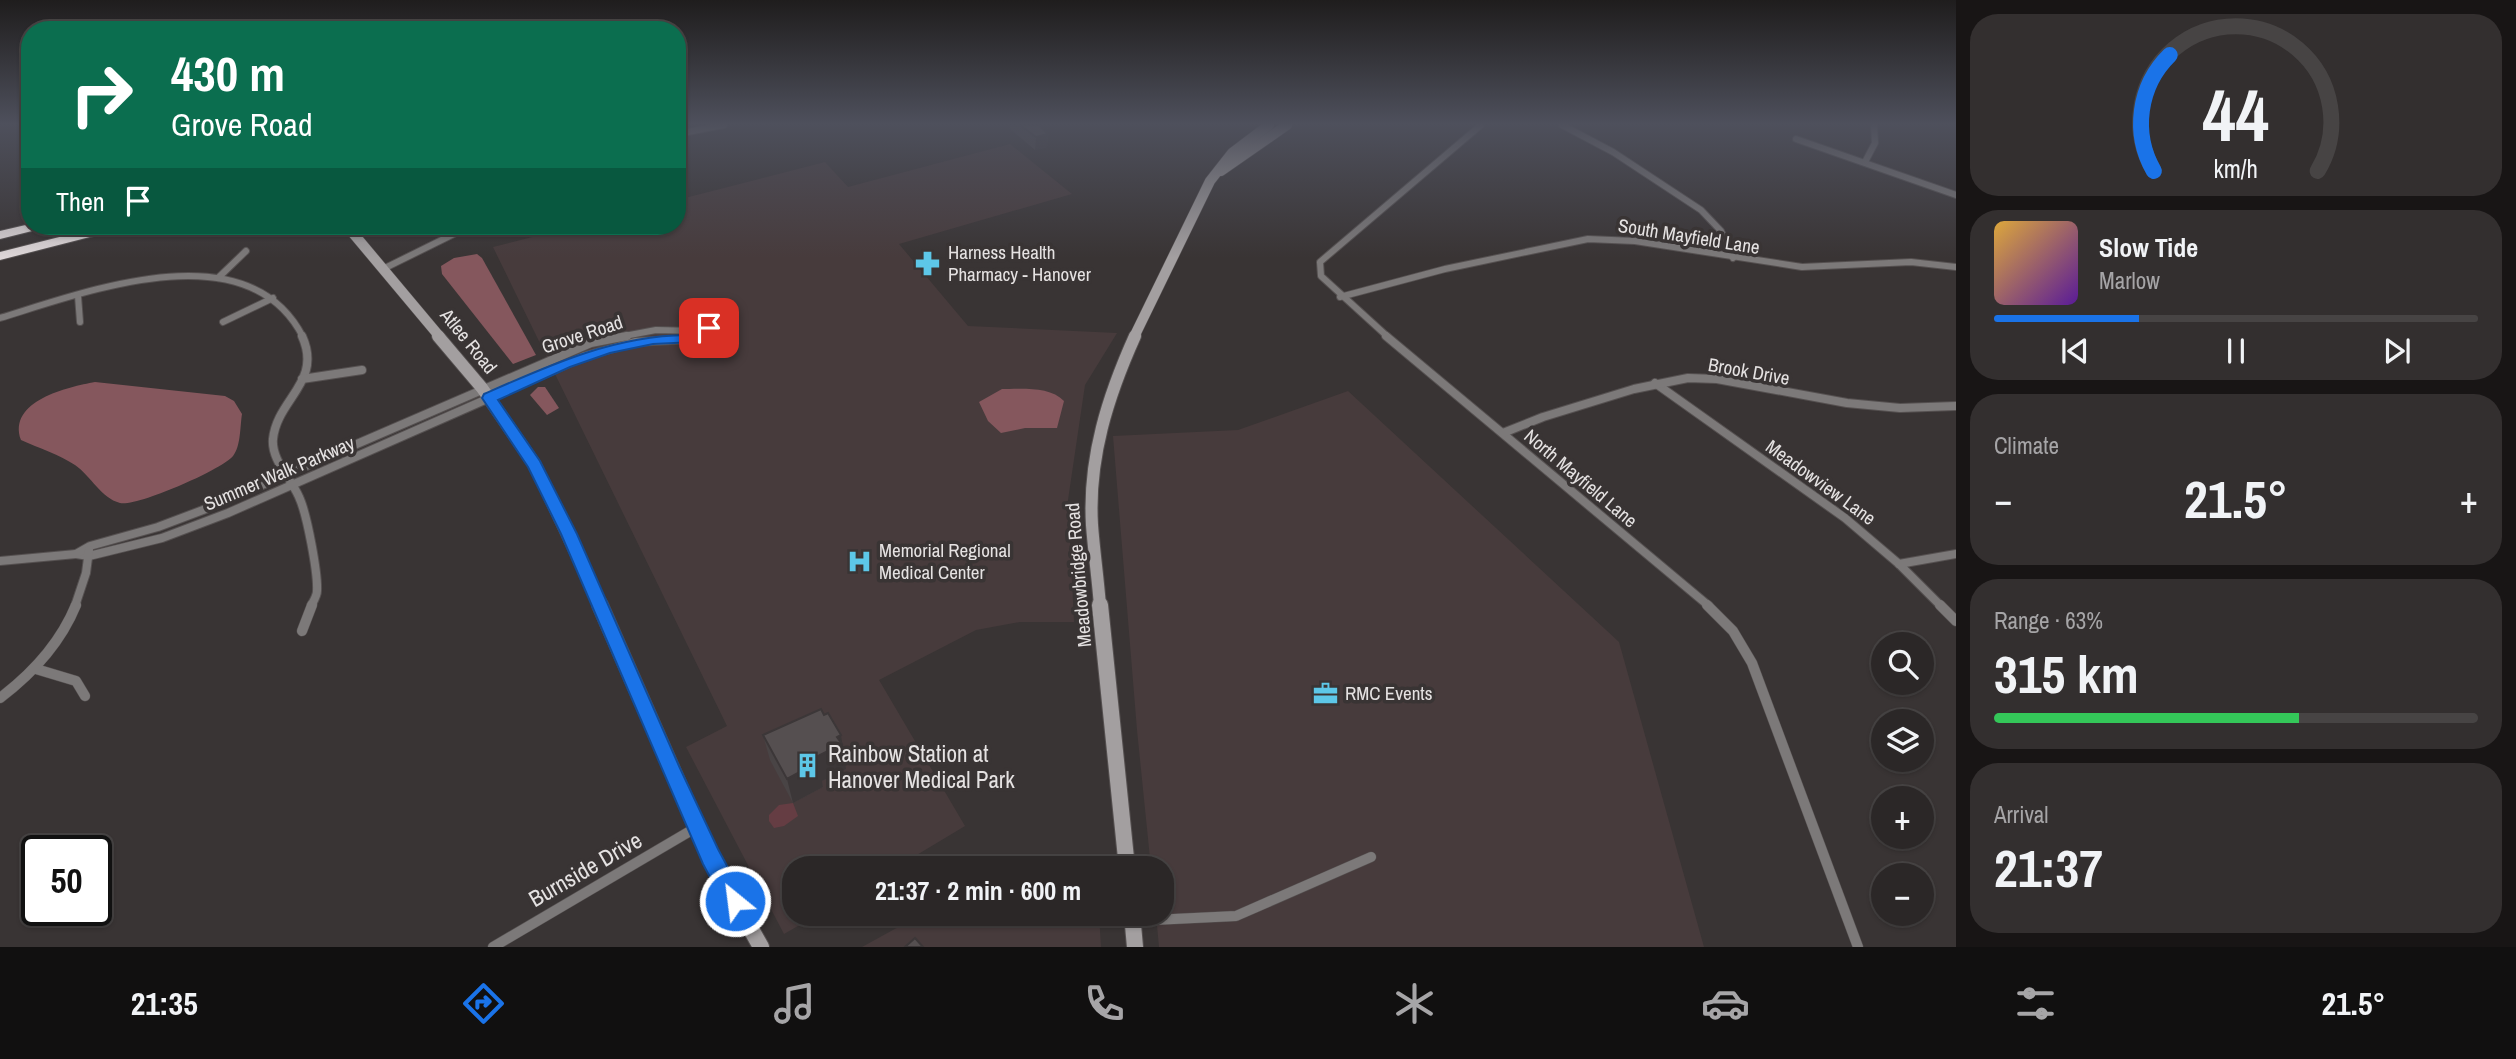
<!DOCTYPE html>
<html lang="en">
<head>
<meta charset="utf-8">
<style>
  :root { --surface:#2b2727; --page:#332f2f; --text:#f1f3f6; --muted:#a6a5a7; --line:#474444; --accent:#1a73e8 }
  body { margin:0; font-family:"Archivo Narrow",sans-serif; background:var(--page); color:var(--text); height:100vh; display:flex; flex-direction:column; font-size:26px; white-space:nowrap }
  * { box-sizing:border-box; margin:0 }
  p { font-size:23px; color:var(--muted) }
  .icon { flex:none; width:38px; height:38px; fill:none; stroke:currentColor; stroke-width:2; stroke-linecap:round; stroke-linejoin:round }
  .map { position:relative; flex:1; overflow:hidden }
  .drawer { display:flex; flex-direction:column; gap:14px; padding:14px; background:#181515; width:560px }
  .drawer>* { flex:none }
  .guide { position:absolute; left:21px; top:21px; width:665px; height:214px; border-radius:28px; box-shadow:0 2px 5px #0004,0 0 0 2px var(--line); background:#0b6e4f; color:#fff; overflow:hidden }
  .buttons { position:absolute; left:1871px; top:632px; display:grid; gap:14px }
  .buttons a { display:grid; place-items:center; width:63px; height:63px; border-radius:50%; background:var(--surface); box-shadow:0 2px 5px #0004,0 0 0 2px var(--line); font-size:35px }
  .speed { position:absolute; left:21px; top:835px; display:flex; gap:14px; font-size:35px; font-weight:700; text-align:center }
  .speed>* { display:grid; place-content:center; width:91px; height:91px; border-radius:50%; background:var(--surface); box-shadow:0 2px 5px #0004,0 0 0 2px var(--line); line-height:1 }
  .speed .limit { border:4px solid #111; border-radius:10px; background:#fff; color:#111 }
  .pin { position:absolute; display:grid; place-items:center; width:60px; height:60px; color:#fff; margin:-30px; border-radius:14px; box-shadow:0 4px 10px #0006 }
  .me { position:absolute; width:77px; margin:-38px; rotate:331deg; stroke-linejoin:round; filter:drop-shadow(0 0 5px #0008) }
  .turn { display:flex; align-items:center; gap:24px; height:147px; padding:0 35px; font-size:32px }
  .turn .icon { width:91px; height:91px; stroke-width:2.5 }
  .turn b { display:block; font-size:49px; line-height:60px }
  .then { display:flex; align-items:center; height:66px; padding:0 35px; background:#0003; gap:14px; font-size:26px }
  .big { font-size:52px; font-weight:700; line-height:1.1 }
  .drawer .card { flex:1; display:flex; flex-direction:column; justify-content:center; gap:10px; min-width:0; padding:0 24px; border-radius:28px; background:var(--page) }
  .drawer .dial { align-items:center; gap:0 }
  .dial svg { height:182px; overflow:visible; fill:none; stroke:var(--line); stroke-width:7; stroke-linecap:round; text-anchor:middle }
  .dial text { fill:var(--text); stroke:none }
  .song { display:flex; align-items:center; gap:21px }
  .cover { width:84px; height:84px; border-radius:10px; background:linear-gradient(135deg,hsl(40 70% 55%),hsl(270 70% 35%)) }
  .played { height:7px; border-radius:4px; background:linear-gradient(90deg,var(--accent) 30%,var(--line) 30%) }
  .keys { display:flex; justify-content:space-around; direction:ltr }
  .heat { display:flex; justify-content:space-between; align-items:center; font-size:38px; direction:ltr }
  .charge { height:10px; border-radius:5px; background:linear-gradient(90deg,#34c759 63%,var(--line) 0) }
  .trip { position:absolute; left:782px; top:856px; width:392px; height:70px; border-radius:28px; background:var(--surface); box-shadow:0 2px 5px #0004,0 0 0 2px var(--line); font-weight:700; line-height:70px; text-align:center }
  .tabs { display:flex; height:112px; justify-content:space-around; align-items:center; background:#111010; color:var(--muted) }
  .tabs .icon { width:49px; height:49px }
  .tabs .on { color:var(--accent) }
  .tabs b { font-size:32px; color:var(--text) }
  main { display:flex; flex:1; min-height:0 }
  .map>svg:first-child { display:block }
  .built { fill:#473b3c }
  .green { fill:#653d43 }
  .water { fill:#85575d }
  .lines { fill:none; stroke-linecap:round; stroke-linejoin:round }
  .street-far2-casing { stroke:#555050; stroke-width:8 }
  .street-far1-casing { stroke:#555050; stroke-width:10 }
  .street-casing { stroke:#555050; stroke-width:11 }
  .secondary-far2-casing { stroke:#555050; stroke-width:11 }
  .secondary-far1-casing { stroke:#555050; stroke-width:14 }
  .secondary-casing { stroke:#555050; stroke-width:18 }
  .highway-casing { stroke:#555050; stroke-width:2 }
  .street-far2 { stroke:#7c7979; stroke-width:6 }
  .street-far1 { stroke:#7c7979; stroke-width:8 }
  .street { stroke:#7c7979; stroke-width:10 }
  .secondary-far2 { stroke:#a39fa0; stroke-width:10 }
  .secondary-far1 { stroke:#a39fa0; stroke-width:12 }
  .secondary { stroke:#a39fa0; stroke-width:16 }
  .highway { fill:#ded7d8; fill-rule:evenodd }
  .wall { fill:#494445 }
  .shaded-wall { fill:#3c3738 }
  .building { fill:#554f50; stroke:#3c3738; stroke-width:2 }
  .route { fill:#1a73e8; stroke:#114b97; stroke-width:2 }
  .labels { text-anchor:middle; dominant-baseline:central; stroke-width:7; stroke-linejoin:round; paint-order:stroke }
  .street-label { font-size:19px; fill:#e5e2e2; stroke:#393434 }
  .poi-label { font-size:19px; fill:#e5e2e2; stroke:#393434; text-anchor:start }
  .near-poi-label { font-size:23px; fill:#e5e2e2; stroke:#393434; text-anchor:start }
  .near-street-label { font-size:23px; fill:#e5e2e2; stroke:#393434 }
</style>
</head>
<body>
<main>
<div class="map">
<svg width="1956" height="947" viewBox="0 0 1956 947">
  <rect width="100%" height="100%" fill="#393434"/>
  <g class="built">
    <polygon points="1010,144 1072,194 899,244 968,326 1117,333 1085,385 1068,500 1074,622 1020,622 976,630 879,680 965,826 895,868 794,868 794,914 819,914 784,934 686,747 727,726 493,247 575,226 677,226 677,200 825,162 848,187"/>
    <polygon points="1348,391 1619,642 1704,947 1159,947 1156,914 1162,914 1162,868 1151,868 1137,730 1113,436 1238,430"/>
    <polygon points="922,914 1099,914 1101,947 862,947"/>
  </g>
  <polygon class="green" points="793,803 798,816 784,826 774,828 769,821 769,815 779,805"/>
  <g class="water">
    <polygon points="477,254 482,258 536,355 513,364 442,274 441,266 454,258"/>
    <path d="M 95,382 L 225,396 L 234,401 L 242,414 C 240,426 241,446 233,456 C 223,469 137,507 120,503 C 101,498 91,476 75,465 C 60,455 39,448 21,440 C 7,401 68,387 95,382 Z"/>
    <polygon points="538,387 545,387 559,408 547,415 530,395"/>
    <path d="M 1002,389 C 1021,389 1050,386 1064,401 L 1057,428 L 1025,428 L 1001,433 L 988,421 L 979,402 Z"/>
  </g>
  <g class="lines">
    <defs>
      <g id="street-far2">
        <polyline points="1562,125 1613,152 1701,210 1721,231 1733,258"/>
        <polyline points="677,134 724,125"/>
        <polyline points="1796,139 1956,195"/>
        <polyline points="1865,162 1875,143 1874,125"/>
        <polyline points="383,269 470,226"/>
        <polyline points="218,278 246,251"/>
        <polyline points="78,296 80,322"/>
        <polyline points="1340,297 1445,269 1588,239 1635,241 1802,267 1911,262 1956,267"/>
        <path d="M 0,318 C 86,292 248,229 303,337"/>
        <polyline points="223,322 273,298"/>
        <polyline points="619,337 656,330 696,331"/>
        <path d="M 691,337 C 701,328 707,327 719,333 L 718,337"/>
        <polyline points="1388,337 1321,276 1320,262 1481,125"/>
      </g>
      <g id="street-far1">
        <path d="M 302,336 C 323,382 277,399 273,439 C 271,460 291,478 299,497 C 307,514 318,573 317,591 C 317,596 313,602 311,606"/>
        <polyline points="692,336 691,342 703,346 716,342 718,336"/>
        <polyline points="1386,336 1709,606"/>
        <polyline points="302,379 362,370"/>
        <polyline points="1655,383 1845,518 1899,564 1941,606"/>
        <polyline points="1503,433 1543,417 1634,389 1688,378 1717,379 1847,403 1900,408 1956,406"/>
        <polyline points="76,554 89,556 162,538 228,513 585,356 635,342 690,339"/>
        <polyline points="0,561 76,554 90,546 158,527 211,507 591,343 627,336"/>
        <polyline points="1899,564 1956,554"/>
        <polyline points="75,606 86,573 89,550"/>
      </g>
      <g id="street">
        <polyline points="1707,605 1733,631 1752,663 1858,947"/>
        <polyline points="1940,605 1956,621"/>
        <polyline points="302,631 312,605"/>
        <polyline points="36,669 76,681 85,696"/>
        <path d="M 0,698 C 33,673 60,644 76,605"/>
        <polyline points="1132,921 1236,916 1371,857"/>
        <polyline points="493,947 697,827"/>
      </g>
      <g id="secondary-far2">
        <polyline points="1221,171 1287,125"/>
        <polyline points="347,226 440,337"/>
        <polyline points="1134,337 1210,181 1232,153 1269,125"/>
      </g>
      <g id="secondary-far1">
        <polyline points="438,336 482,388 535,465 601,606"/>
        <path d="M 1100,606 C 1098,579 1094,552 1092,525 C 1088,458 1108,396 1135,336"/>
      </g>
      <g id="secondary">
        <polyline points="600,605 710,856 761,947"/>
        <polyline points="1100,605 1127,868"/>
        <polyline points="1132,914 1135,947"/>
      </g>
      <g id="highway">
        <polygon points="30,224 42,226 40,229 0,239 0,231"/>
        <polygon points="103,226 123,226 121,229 0,260 0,252"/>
      </g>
    </defs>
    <use href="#street-far2" class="street-far2-casing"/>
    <use href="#street-far1" class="street-far1-casing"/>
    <use href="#street" class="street-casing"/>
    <use href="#secondary-far2" class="secondary-far2-casing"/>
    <use href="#secondary-far1" class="secondary-far1-casing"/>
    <use href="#secondary" class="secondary-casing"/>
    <use href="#highway" class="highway-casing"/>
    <use href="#street-far2" class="street-far2"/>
    <use href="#street-far1" class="street-far1"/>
    <use href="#street" class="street"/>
    <use href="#secondary-far2" class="secondary-far2"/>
    <use href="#secondary-far1" class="secondary-far1"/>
    <use href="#secondary" class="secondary"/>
    <use href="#highway" class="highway"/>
  </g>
  <g class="wall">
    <polygon points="1010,125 1039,125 1048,134 1047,147 1035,150 1010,129"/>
    <polygon points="763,735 845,760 844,761 846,769 822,781 823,787 793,803 770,760"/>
  </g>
  <g class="shaded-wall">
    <polygon points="1048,134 1047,147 1035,150 1036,137"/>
    <polygon points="841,735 846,769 822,781 823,787 793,803 787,779"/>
  </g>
  <g class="building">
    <polygon points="1020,125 1039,125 1048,134 1036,137"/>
    <polygon points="821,709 824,715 828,713 841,735 837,737 842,744 816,757 818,762 787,779 763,735"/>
    <polygon points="915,938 923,947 905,947"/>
  </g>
  <linearGradient id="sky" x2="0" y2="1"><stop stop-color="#1f1d1d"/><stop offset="0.48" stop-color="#4e505c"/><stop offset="1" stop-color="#4e505c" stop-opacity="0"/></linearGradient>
  <rect width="1956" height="258" fill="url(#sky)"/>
  <path class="route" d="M 709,324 L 716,328 L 714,331 L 700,335 L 695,342 L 653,344 L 610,353 L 570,367 L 498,400 L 540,461 L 577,534 L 679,766 L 718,849 L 746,901 L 743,909 L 735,912 L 727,909 L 703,864 L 561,534 L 528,467 L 482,398 L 484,394 C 550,365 613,336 686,335 L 691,328 Z"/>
  <defs>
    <symbol id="pharmacy-bare" viewBox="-9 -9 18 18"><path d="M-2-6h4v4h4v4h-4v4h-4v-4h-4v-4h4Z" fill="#5dc7e8" stroke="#393434" stroke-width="2.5" paint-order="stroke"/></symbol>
    <symbol id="hospital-bare" viewBox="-9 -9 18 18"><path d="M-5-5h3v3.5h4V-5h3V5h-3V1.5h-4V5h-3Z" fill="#5dc7e8" stroke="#393434" stroke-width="2.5" paint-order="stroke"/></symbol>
    <symbol id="office-bare" viewBox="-9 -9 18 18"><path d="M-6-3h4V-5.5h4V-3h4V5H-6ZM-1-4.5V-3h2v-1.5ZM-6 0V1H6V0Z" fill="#5dc7e8" stroke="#393434" stroke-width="2.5" paint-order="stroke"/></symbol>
    <symbol id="building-bare" viewBox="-9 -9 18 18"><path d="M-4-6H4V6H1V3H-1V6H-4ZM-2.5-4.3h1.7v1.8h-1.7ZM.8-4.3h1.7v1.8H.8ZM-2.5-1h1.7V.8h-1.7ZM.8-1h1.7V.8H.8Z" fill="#5dc7e8" stroke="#393434" stroke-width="2.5" paint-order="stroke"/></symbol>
  </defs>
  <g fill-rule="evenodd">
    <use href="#pharmacy-bare" x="910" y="246" width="35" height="35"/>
    <use href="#hospital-bare" x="842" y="544" width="35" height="35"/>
    <use href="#office-bare" x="1308" y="676" width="35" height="35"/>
    <use href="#building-bare" x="790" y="748" width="35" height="35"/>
  </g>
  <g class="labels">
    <g class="street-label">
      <text transform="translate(1689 236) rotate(9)">South Mayfield Lane</text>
      <text transform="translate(582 334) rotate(-18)">Grove Road</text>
      <text transform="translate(469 341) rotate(51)">Atlee Road</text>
      <text transform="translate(1749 371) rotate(10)">Brook Drive</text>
      <text transform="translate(279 473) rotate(-23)">Summer Walk Parkway</text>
      <text transform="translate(1581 478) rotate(40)">North Mayfield Lane</text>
      <text transform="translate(1821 482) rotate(36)">Meadowview Lane</text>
      <text transform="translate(1078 575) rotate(-95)">Meadowbridge Road</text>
    </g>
    <g class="poi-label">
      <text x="948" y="252">Harness Health<tspan x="948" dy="22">Pharmacy - Hanover</tspan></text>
      <text x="879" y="550">Memorial Regional<tspan x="879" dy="22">Medical Center</tspan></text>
      <text x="1345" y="693">RMC Events</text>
    </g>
    <g class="near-poi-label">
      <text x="828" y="753">Rainbow Station at<tspan x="828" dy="26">Hanover Medical Park</tspan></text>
    </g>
    <g class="near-street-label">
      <text transform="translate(585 869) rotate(-30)">Burnside Drive</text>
    </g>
  </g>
</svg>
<div class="buttons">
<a><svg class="icon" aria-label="search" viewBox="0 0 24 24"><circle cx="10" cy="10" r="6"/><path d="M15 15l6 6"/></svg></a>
<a><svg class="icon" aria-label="layers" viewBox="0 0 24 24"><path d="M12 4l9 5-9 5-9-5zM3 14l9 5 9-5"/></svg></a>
<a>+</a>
<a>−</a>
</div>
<div class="speed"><div class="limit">50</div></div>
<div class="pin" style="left:709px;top:328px;background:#d93025"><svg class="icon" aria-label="arrive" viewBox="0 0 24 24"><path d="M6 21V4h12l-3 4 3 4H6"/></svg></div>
<svg class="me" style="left:735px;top:901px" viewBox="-20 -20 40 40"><circle r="17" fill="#1a73e8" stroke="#fff" stroke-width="3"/><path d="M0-11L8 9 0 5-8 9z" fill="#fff"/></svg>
<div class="trip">21:37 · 2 min · 600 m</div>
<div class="guide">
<div class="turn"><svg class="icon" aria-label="right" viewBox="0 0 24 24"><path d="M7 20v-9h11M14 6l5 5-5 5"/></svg><div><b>430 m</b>Grove Road</div></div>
<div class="then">Then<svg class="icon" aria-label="arrive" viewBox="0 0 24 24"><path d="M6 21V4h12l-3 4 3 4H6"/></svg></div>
</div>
</div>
<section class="drawer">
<div class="card dial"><svg viewBox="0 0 100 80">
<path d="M14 69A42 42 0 1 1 86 69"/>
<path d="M14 69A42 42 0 0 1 21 18" stroke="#1a73e8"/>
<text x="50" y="56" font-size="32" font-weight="700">44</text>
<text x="50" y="72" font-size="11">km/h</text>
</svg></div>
<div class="card">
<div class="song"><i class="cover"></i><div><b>Slow Tide</b><p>Marlow</p></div></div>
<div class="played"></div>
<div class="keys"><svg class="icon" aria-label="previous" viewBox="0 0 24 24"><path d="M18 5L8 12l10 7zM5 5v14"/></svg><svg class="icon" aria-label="pause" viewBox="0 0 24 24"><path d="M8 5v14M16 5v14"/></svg><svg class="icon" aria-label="next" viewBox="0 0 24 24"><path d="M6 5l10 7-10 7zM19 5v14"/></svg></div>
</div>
<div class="card"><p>Climate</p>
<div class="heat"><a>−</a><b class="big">21.5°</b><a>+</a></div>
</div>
<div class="card"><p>Range · 63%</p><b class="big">315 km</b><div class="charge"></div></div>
<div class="card"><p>Arrival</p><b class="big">21:37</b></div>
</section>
</main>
<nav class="tabs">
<b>21:35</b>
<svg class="icon on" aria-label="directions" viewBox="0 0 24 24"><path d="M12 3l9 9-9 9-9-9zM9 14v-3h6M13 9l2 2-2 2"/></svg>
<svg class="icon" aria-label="music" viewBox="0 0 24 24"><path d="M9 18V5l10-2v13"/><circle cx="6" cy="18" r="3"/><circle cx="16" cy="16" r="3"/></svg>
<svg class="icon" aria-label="phone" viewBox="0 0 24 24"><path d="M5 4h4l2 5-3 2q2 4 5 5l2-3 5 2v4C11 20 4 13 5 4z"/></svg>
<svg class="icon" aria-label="climate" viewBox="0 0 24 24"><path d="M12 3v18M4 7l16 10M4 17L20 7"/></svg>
<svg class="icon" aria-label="car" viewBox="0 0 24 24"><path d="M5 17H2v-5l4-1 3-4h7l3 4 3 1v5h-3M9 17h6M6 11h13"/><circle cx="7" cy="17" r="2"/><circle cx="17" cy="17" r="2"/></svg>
<svg class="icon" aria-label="filters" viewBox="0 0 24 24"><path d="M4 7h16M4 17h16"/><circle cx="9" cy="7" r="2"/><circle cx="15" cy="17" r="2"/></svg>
<b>21.5°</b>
</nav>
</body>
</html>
